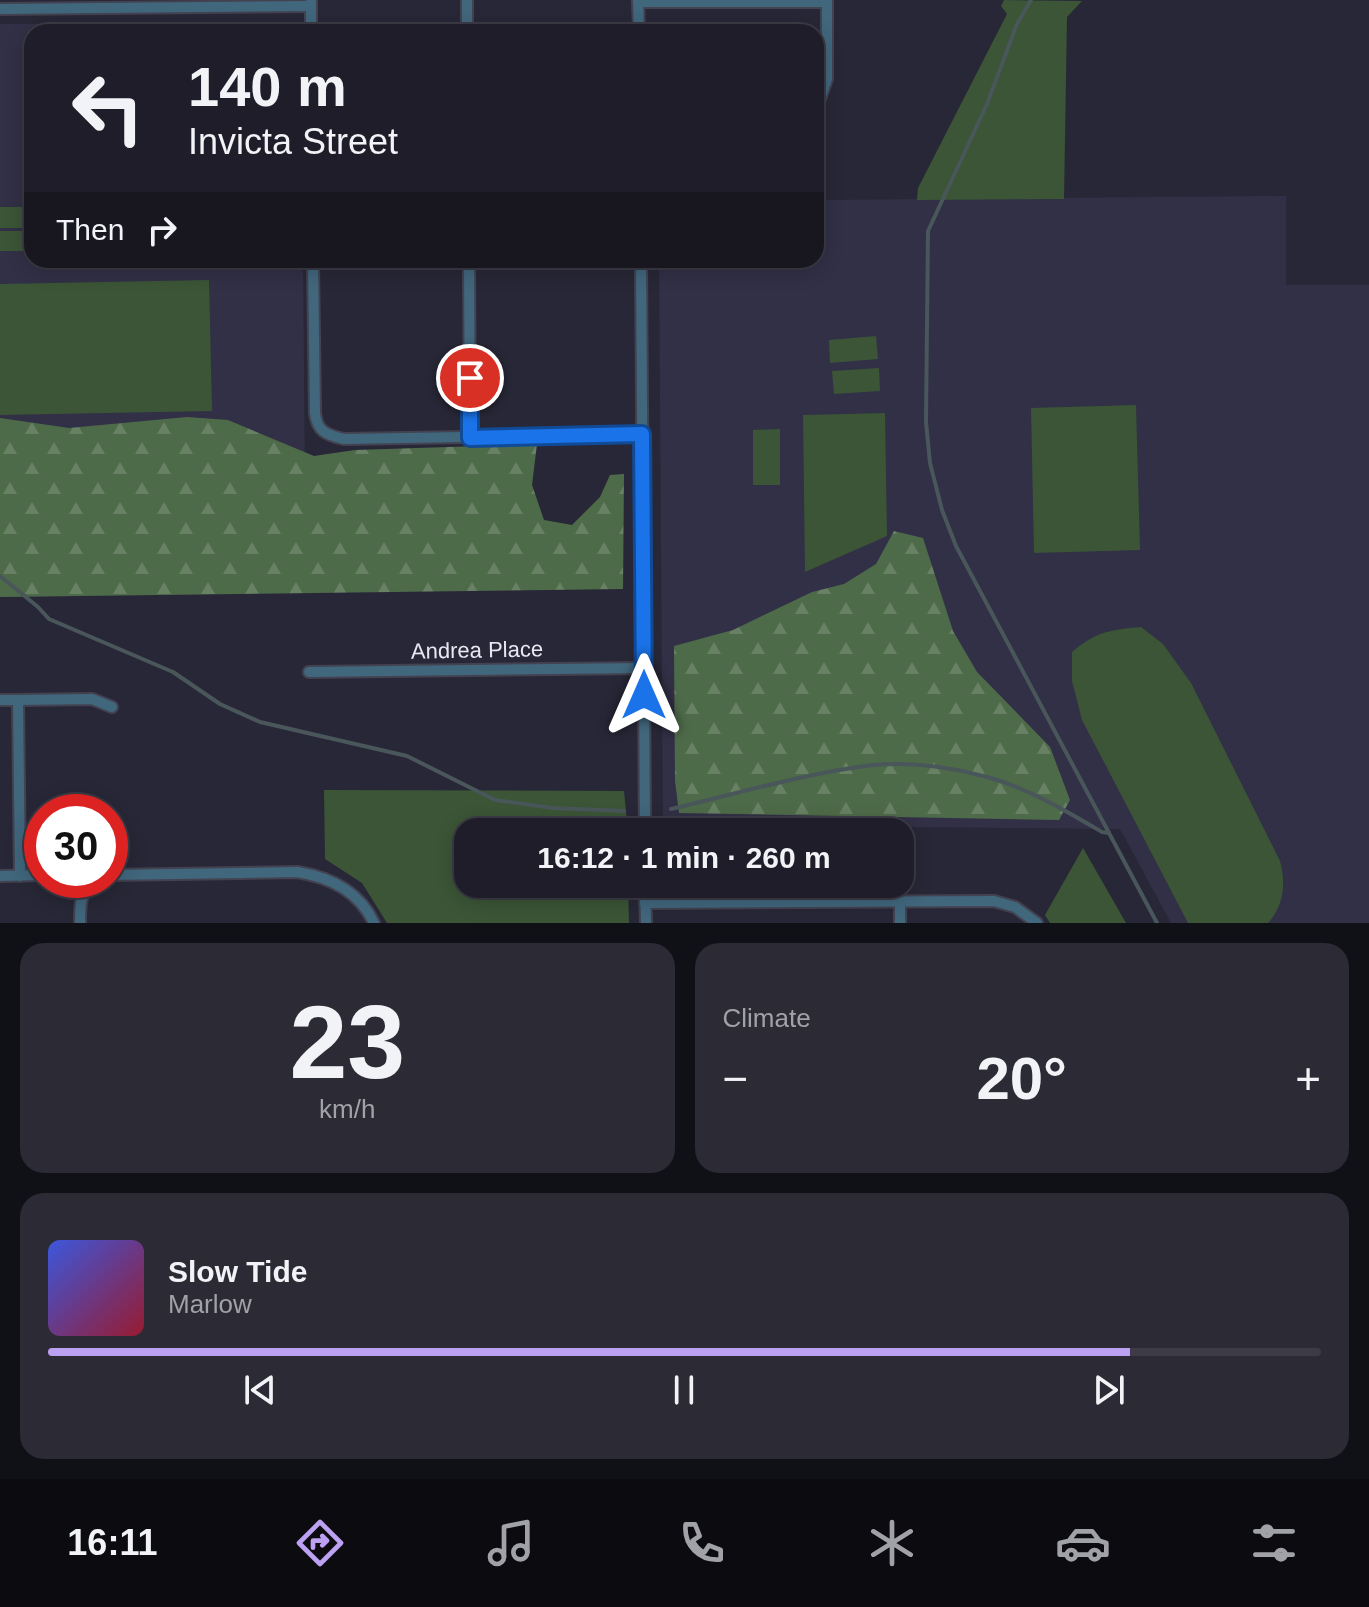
<!DOCTYPE html>
<html lang="en">
<head>
<meta charset="utf-8">
<style>
  :root { --surface:#1e1d29; --page:#2b2a35; --text:#f1f3f6; --muted:#a1a2a8; --line:#3c3b46; --accent:#bca0f2 }
  body { margin:0; font-family:Helvetica,sans-serif; background:var(--page); color:var(--text); height:100vh; display:flex; flex-direction:column; font-size:30px; white-space:nowrap }
  * { box-sizing:border-box; margin:0 }
  p { font-size:26px; color:var(--muted) }
  .icon { flex:none; width:44px; height:44px; fill:none; stroke:currentColor; stroke-width:2; stroke-linecap:round; stroke-linejoin:round }
  .map { position:relative; height:923px; overflow:hidden }
  .panel { display:flex; flex-direction:column; gap:20px; padding:20px; background:#101017; flex:1 }
  .panel>* { flex:none }
  .banner { position:absolute; left:24px; top:24px; width:800px; height:244px; border-radius:24px; box-shadow:0 4px 20px #0003,0 0 0 2px var(--line); background:#1e1d29; color:var(--text); overflow:hidden }
  .speed { position:absolute; left:24px; top:794px; display:flex; gap:16px; font-size:40px; font-weight:700; text-align:center }
  .speed>* { display:grid; place-content:center; width:104px; height:104px; border-radius:50%; background:var(--surface); box-shadow:0 4px 20px #0003,0 0 0 2px var(--line); line-height:1 }
  .speed .limit { border:12px solid #d22; background:#fff; color:#111 }
  .pin { position:absolute; display:grid; place-items:center; width:68px; height:68px; color:#fff; margin:-34px; border:4px solid #fff; border-radius:50%; box-shadow:0 2px 8px #0007 }
  .me { position:absolute; width:88px; margin:-44px; rotate:0deg; stroke-linejoin:round; filter:drop-shadow(0 0 6px #0008) }
  .turn { display:flex; align-items:center; gap:28px; height:168px; padding:0 32px; font-size:36px }
  .turn .icon { width:104px; height:104px; stroke-width:2.5 }
  .turn b { display:block; font-size:56px; line-height:68px }
  .then { display:flex; align-items:center; height:76px; padding:0 32px; background:#0003; gap:16px; font-size:30px }
  .big { font-size:60px; font-weight:700; line-height:1.1 }
  .panel .tile { flex:1; display:flex; flex-direction:column; justify-content:center; gap:12px; min-width:0; padding:0 28px; border-radius:24px; background:var(--page) }
  .panel .dial { align-items:center; gap:0 }
  .dial b { font-size:104px; line-height:1 }
  .song { display:flex; align-items:center; gap:24px }
  .cover { width:96px; height:96px; border-radius:12px; background:linear-gradient(135deg,hsl(230 70% 55%),hsl(350 70% 35%)) }
  .played { height:8px; border-radius:4px; background:linear-gradient(90deg,var(--accent) 85%,var(--line) 85%) }
  .keys { display:flex; justify-content:space-around; direction:ltr }
  .heat { display:flex; justify-content:space-between; align-items:center; font-size:44px; direction:ltr }
  .panel .tiles { flex:1; display:grid; gap:20px; grid-template-columns:1fr 1fr }
  .tile:last-child { grid-column:span 2 }
  .trip { position:absolute; left:454px; top:818px; width:460px; height:80px; border-radius:24px; background:var(--surface); box-shadow:0 4px 20px #0003,0 0 0 2px var(--line); font-weight:700; line-height:80px; text-align:center }
  .menu { display:flex; height:128px; justify-content:space-around; align-items:center; background:#0c0c10; color:var(--muted) }
  .menu .icon { width:56px; height:56px }
  .menu .on { color:var(--accent) }
  .menu b { font-size:36px; color:var(--text) }
  .map>svg:first-child { display:block }
  .built { fill:#313046 }
  .forest { fill:url(#forest-firs) }
  .park { fill:#3b5536 }
  .lines { fill:none; stroke-linecap:round; stroke-linejoin:round }
  .stream { stroke:#49565a; stroke-width:4 }
  .street-casing { stroke:#434251; stroke-width:14 }
  .street { stroke:#41677d; stroke-width:10 }
  .route-casing { stroke:#114b97; stroke-width:20 }
  .route { stroke:#1a73e8; stroke-width:14 }
  .labels { text-anchor:middle; dominant-baseline:central; stroke-width:8; stroke-linejoin:round; paint-order:stroke }
  .street-label { font-size:22px; fill:#e8e7f2; stroke:#282737 }
</style>
</head>
<body>
<div class="map">
<svg width="1369" height="923" viewBox="0 0 1369 923">
  <defs>
    <pattern id="forest-firs" width="22" height="20" patternUnits="userSpaceOnUse" patternTransform="scale(2)"><rect width="22" height="20" fill="#4e6b49"/><path d="M5 1l3.5 6h-7zM16 11l3.5 6h-7z" fill="#688064"/></pattern>
  </defs>
  <rect width="100%" height="100%" fill="#282737"/>
  <g class="built">
    <polygon points="300,22 301,32 32,32 32,260 303,260 306,593 0,597 0,24"/>
    <polygon points="1286,196 1286,285 1369,285 1369,923 1171,923 1120,829 663,825 659,260 816,260 816,200"/>
  </g>
  <g class="forest">
    <polygon points="187,417 228,420 314,456 355,450 537,444 532,485 544,520 572,525 600,497 610,475 624,474 623,589 0,597 0,418 69,428"/>
    <polygon points="894,531 923,538 953,631 977,672 1050,747 1070,800 1059,820 679,813 675,781 674,646 733,630 812,592 844,584 876,564"/>
  </g>
  <g class="park">
    <polygon points="1004,0 1082,1 1067,17 1064,199 917,200 918,188 1007,14 1001,6"/>
    <rect x="0" y="207" width="27" height="21"/>
    <polygon points="0,231 27,231 28,251 0,251"/>
    <polygon points="209,280 212,411 0,415 0,284"/>
    <polygon points="876,336 878,359 830,363 829,340"/>
    <polygon points="879,368 880,391 834,394 832,371"/>
    <polygon points="1136,405 1140,550 1034,553 1031,408"/>
    <polygon points="885,413 887,536 805,572 803,415"/>
    <polygon points="780,429 780,485 753,485 753,430"/>
    <path d="M 1141,627 L 1163,644 L 1191,683 L 1280,861 C 1286,883 1284,906 1268,923 L 1188,923 L 1082,720 L 1072,681 L 1072,652 C 1097,631 1110,630 1141,627 Z"/>
    <polygon points="324,790 624,791 628,832 468,832 468,884 628,884 629,923 387,923 362,883 325,859"/>
    <polygon points="1083,848 1126,923 1050,923 1045,915"/>
  </g>
  <g class="lines">
    <g class="stream">
      <polyline points="1031,0 1017,24 987,104 928,231 926,422 930,463 942,510 956,546 1157,923"/>
      <polyline points="0,576 38,607 49,619 173,672 220,704 260,722 407,756 495,800 552,808 624,811"/>
      <path d="M 671,809 C 737,794 805,773 873,765 C 910,762 951,767 987,777 C 1028,788 1066,811 1102,832 L 1109,833"/>
    </g>
    <defs>
      <g id="street">
        <polyline points="467,0 467,32"/>
        <polyline points="638,0 639,32"/>
        <polyline points="311,2 311,32"/>
        <polyline points="638,2 827,2"/>
        <polyline points="0,9 311,6"/>
        <polyline points="820,99 827,79 827,0"/>
        <path d="M 313,260 L 315,413 C 317,431 326,435 344,439 L 642,434"/>
        <polyline points="469,260 470,438"/>
        <polyline points="641,260 645,832"/>
        <polyline points="309,672 644,668"/>
        <polyline points="0,700 18,700 20,876"/>
        <polyline points="18,700 92,699 112,707"/>
        <path d="M 110,875 L 297,872 C 330,877 359,891 374,923"/>
        <polyline points="0,876 42,875"/>
        <polyline points="73,880 85,888"/>
        <polyline points="645,884 646,923"/>
        <polyline points="900,902 900,923"/>
        <polyline points="645,903 994,901 1015,907 1037,923"/>
        <path d="M 80,923 C 80,906 80,893 92,880"/>
      </g>
    </defs>
    <use href="#street" class="street-casing"/>
    <use href="#street" class="street"/>
  </g>
  <g class="lines">
    <defs>
      <polyline id="route" points="470,378 470,438 642,434 644,695"/>
    </defs>
    <use href="#route" class="route-casing"/>
    <use href="#route" class="route"/>
  </g>
  <g class="labels">
    <g class="street-label">
      <text transform="translate(477 650) rotate(-1)">Andrea Place</text>
    </g>
  </g>
</svg>
<div class="speed"><div class="limit">30</div></div>
<div class="pin" style="left:470px;top:378px;background:#d93025"><svg class="icon" aria-label="arrive" viewBox="0 0 24 24"><path d="M6 21V4h12l-3 4 3 4H6"/></svg></div>
<svg class="me" style="left:644px;top:695px" viewBox="-20 -20 40 40"><path d="M0-17L14 15 0 8-14 15z" fill="#1a73e8" stroke="#fff" stroke-width="4"/></svg>
<div class="trip">16:12 · 1 min · 260 m</div>
<div class="banner">
<div class="turn"><svg class="icon" aria-label="left" viewBox="0 0 24 24"><path d="M17 20v-9H6M10 6l-5 5 5 5"/></svg><div><b>140 m</b>Invicta Street</div></div>
<div class="then">Then<svg class="icon" aria-label="right" viewBox="0 0 24 24"><path d="M7 20v-9h11M14 6l5 5-5 5"/></svg></div>
</div>
</div>
<section class="panel">
<div class="tiles">
<div class="tile dial"><b>23</b><p>km/h</p></div>
<div class="tile"><p>Climate</p>
<div class="heat"><a>−</a><b class="big">20°</b><a>+</a></div>
</div>
<div class="tile">
<div class="song"><i class="cover"></i><div><b>Slow Tide</b><p>Marlow</p></div></div>
<div class="played"></div>
<div class="keys"><svg class="icon" aria-label="previous" viewBox="0 0 24 24"><path d="M18 5L8 12l10 7zM5 5v14"/></svg><svg class="icon" aria-label="pause" viewBox="0 0 24 24"><path d="M8 5v14M16 5v14"/></svg><svg class="icon" aria-label="next" viewBox="0 0 24 24"><path d="M6 5l10 7-10 7zM19 5v14"/></svg></div>
</div>
</div>
</section>
<nav class="menu">
<b>16:11</b>
<svg class="icon on" aria-label="directions" viewBox="0 0 24 24"><path d="M12 3l9 9-9 9-9-9zM9 14v-3h6M13 9l2 2-2 2"/></svg>
<svg class="icon" aria-label="music" viewBox="0 0 24 24"><path d="M9 18V5l10-2v13"/><circle cx="6" cy="18" r="3"/><circle cx="16" cy="16" r="3"/></svg>
<svg class="icon" aria-label="phone" viewBox="0 0 24 24"><path d="M5 4h4l2 5-3 2q2 4 5 5l2-3 5 2v4C11 20 4 13 5 4z"/></svg>
<svg class="icon" aria-label="climate" viewBox="0 0 24 24"><path d="M12 3v18M4 7l16 10M4 17L20 7"/></svg>
<svg class="icon" aria-label="car" viewBox="0 0 24 24"><path d="M5 17H2v-5l4-1 3-4h7l3 4 3 1v5h-3M9 17h6M6 11h13"/><circle cx="7" cy="17" r="2"/><circle cx="17" cy="17" r="2"/></svg>
<svg class="icon" aria-label="filters" viewBox="0 0 24 24"><path d="M4 7h16M4 17h16"/><circle cx="9" cy="7" r="2"/><circle cx="15" cy="17" r="2"/></svg>
</nav>
</body>
</html>
